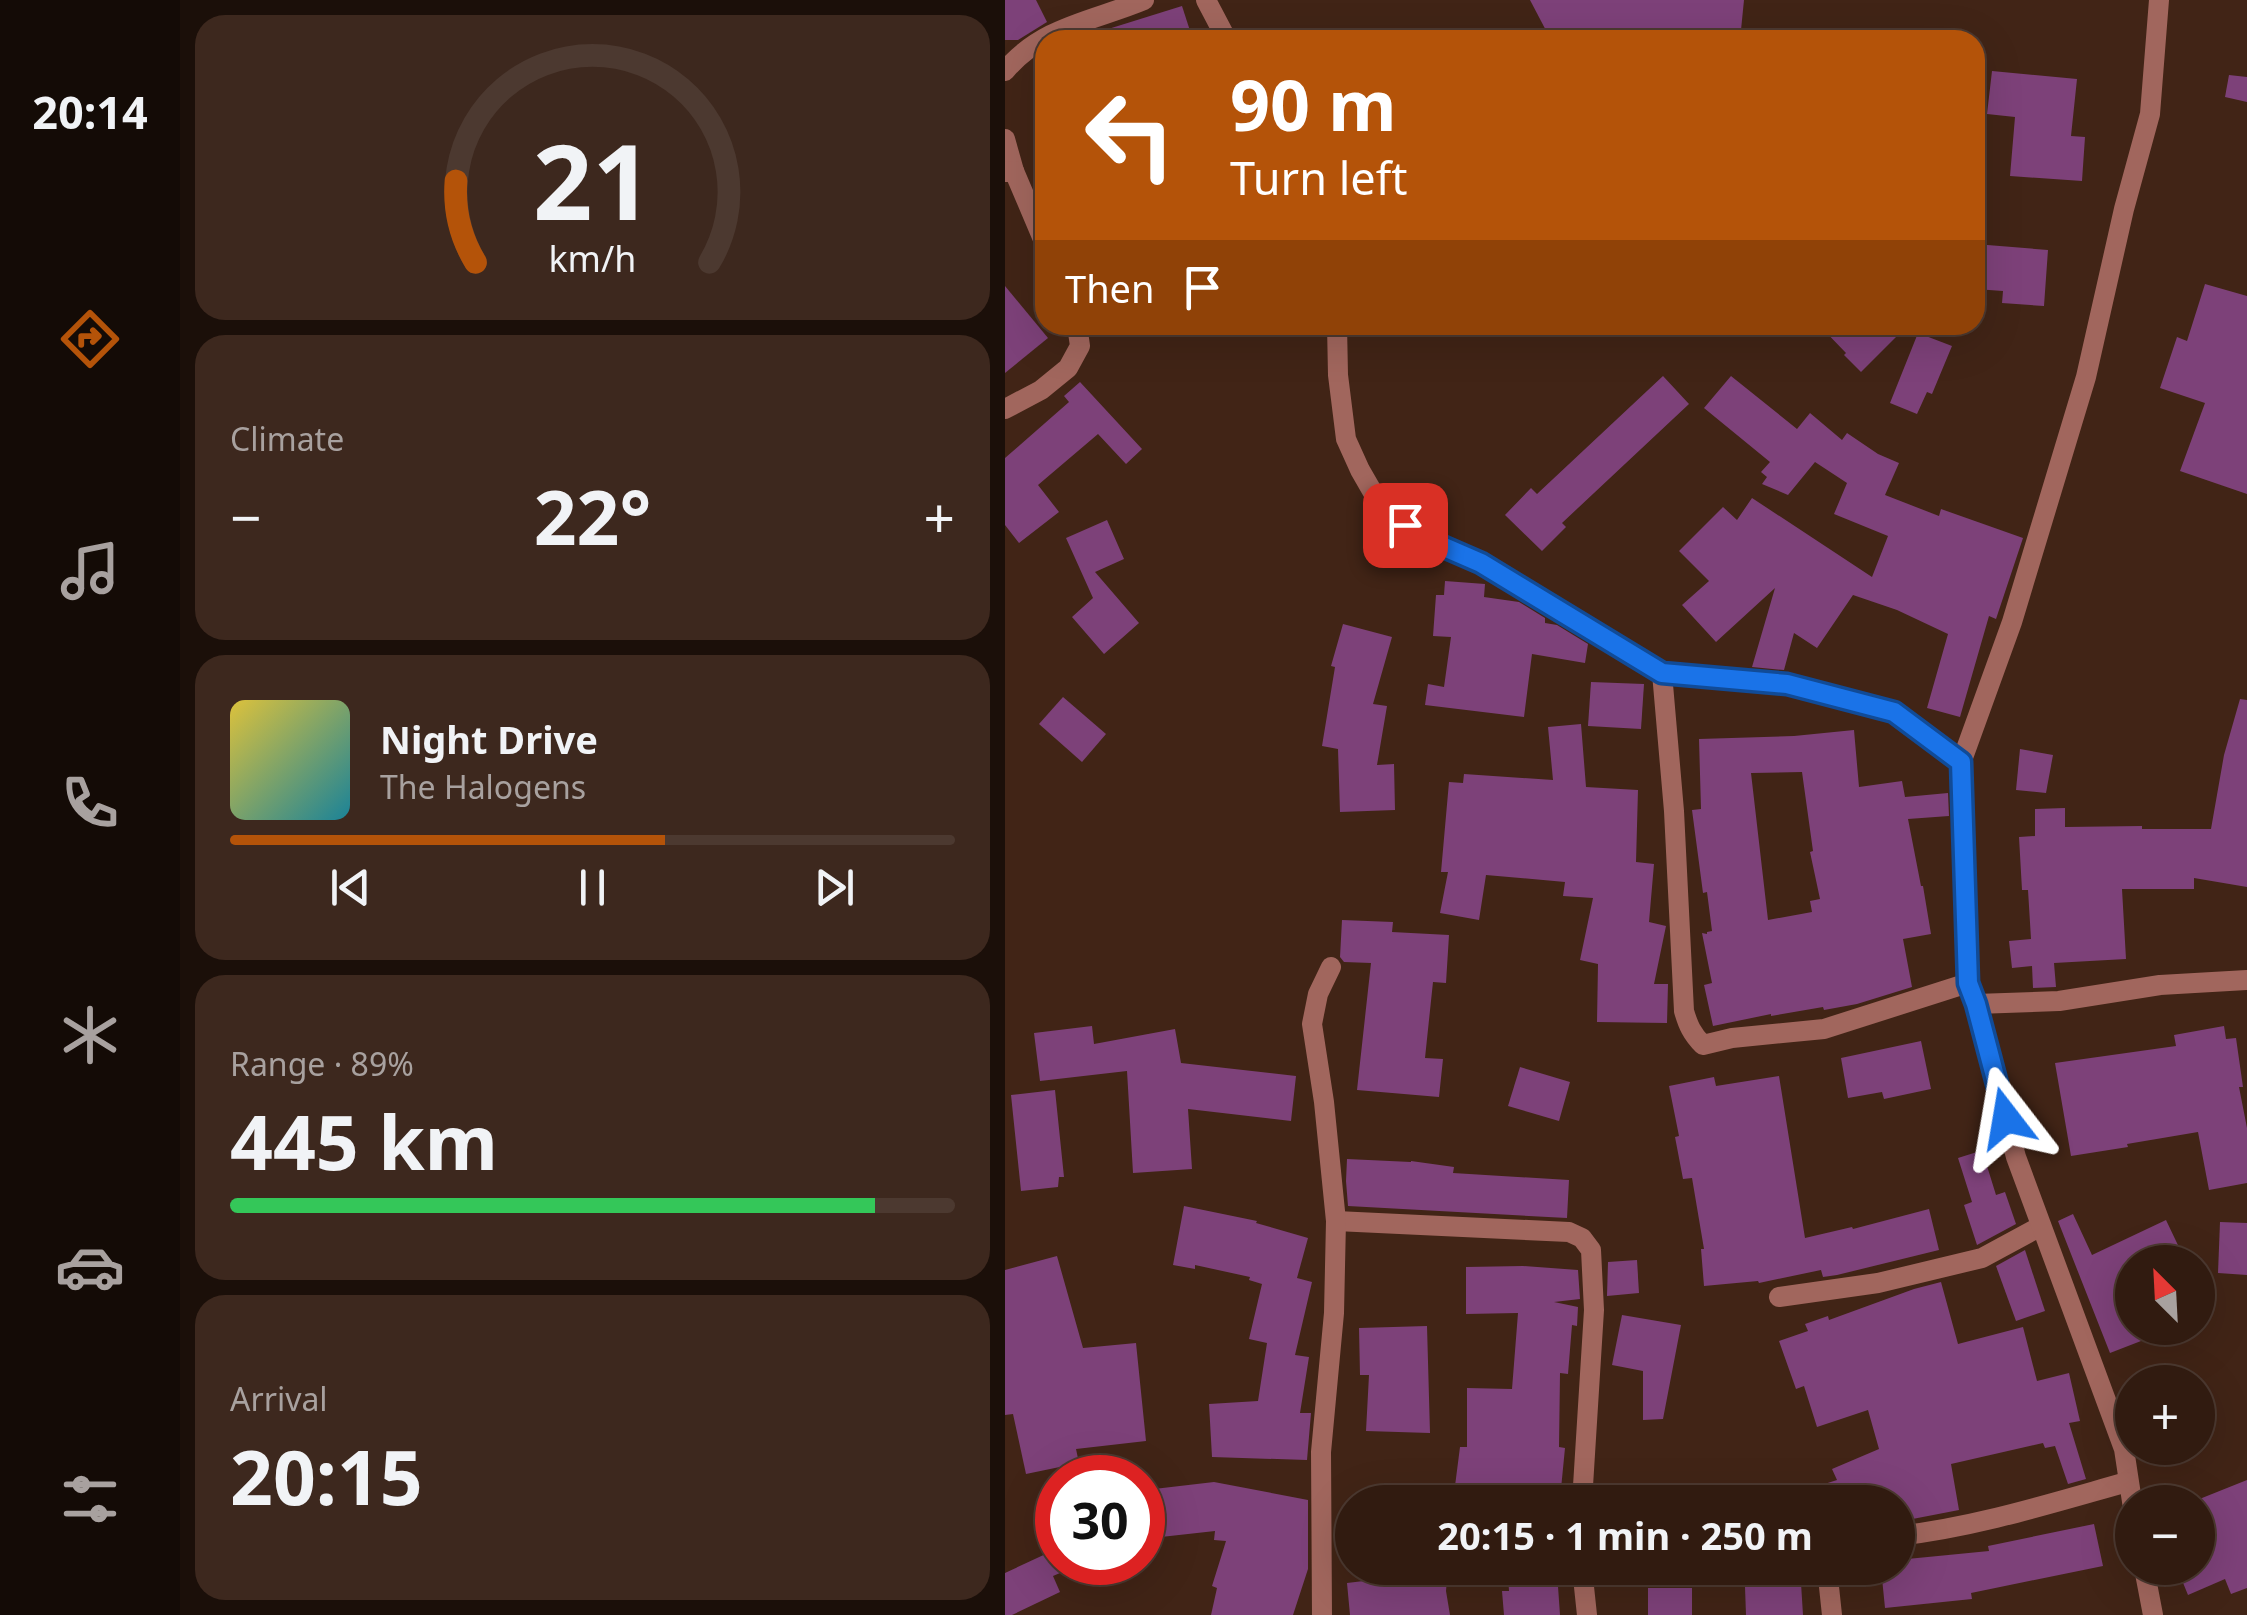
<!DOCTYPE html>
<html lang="en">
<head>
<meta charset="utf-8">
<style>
  :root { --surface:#311b10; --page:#3d281e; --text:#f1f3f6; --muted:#a8a19f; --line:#4c3930; --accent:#b45309 }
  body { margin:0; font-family:"Noto Sans",sans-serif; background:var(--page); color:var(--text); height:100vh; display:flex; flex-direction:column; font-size:38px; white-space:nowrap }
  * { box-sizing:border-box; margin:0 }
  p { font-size:32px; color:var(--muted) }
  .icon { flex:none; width:55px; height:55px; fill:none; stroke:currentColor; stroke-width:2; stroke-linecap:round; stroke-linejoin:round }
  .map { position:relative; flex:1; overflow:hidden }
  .drawer { display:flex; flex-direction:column; gap:15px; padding:15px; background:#1b0f09; width:825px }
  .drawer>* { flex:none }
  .guide { position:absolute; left:30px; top:30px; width:950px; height:305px; border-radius:30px; box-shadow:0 10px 40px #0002,0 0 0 2px var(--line); background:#b45309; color:#fff; overflow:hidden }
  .needle { width:65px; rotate:336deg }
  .controls { position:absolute; left:1110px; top:1245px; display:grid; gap:20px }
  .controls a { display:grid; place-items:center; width:100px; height:100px; border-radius:50%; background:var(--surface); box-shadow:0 10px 40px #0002,0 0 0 2px var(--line); font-size:50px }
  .speed { position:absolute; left:30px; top:1455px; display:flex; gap:20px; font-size:50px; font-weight:700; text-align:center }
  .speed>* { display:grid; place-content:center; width:130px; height:130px; border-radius:50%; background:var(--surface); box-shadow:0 10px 40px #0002,0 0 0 2px var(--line); line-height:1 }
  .speed .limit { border:15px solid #d22; background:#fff; color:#111 }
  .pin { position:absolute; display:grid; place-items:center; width:85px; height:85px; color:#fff; margin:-42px; border-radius:20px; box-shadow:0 5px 15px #0006 }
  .me { position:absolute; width:110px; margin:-55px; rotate:346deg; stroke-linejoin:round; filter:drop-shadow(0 0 8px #0008) }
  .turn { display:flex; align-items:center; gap:35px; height:210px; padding:0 30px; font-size:45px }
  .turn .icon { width:130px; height:130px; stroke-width:2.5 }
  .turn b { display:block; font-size:70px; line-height:85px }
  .then { display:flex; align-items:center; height:95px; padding:0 30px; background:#0003; gap:20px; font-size:38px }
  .big { font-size:75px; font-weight:700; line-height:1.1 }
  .drawer .tile { flex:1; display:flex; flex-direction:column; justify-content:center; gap:15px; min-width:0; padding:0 35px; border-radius:30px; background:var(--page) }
  .drawer .dial { align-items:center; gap:0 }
  .dial svg { height:260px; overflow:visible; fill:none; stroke:var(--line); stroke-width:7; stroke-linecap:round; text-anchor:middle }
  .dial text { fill:var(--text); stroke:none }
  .song { display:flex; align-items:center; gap:30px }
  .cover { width:120px; height:120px; border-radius:15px; background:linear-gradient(135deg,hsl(50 70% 55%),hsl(190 70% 35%)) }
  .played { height:10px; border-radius:5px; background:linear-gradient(90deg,var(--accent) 60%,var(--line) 60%) }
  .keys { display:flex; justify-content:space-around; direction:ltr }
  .heat { display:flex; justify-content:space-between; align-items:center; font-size:55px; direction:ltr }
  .charge { height:15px; border-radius:8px; background:linear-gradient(90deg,#34c759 89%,var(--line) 0) }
  .trip { position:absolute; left:330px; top:1485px; width:580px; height:100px; border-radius:50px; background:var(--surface); box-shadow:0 10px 40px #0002,0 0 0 2px var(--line); font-weight:700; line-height:100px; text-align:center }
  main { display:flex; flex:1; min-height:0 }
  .dock { display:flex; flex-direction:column; width:180px; justify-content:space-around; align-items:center; background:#140b06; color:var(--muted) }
  .dock .icon { width:70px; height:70px }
  .dock .current { color:var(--accent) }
  .dock b { font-size:45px; color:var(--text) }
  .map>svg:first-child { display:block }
  .building { fill:#7d4179; fill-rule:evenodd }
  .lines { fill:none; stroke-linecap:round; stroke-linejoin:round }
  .street { stroke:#a1665d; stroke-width:20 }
  .route-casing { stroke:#114b97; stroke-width:25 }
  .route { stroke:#1a73e8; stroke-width:18 }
</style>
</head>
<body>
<main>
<nav class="dock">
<b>20:14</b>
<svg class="icon current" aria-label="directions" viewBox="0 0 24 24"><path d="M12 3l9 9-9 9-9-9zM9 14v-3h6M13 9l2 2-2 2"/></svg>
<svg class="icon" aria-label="music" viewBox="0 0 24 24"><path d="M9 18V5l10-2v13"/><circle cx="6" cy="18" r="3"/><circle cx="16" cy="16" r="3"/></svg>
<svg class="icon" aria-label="phone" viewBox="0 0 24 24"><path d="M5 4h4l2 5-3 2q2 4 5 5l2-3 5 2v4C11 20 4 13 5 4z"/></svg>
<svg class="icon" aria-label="climate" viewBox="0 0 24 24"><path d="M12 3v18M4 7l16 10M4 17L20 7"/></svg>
<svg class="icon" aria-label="car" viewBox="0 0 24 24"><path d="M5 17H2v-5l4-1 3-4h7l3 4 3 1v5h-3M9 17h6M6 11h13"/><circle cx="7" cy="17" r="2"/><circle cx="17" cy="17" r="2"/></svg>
<svg class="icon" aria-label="filters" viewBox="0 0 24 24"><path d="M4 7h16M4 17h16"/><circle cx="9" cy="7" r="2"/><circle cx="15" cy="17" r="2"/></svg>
</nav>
<section class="drawer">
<div class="tile dial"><svg viewBox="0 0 100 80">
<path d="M14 69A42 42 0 1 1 86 69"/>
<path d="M14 69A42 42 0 0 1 8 44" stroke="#b45309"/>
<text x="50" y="56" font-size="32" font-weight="700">21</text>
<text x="50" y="72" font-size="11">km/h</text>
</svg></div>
<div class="tile"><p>Climate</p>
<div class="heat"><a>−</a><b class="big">22°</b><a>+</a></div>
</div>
<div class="tile">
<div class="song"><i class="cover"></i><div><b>Night Drive</b><p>The Halogens</p></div></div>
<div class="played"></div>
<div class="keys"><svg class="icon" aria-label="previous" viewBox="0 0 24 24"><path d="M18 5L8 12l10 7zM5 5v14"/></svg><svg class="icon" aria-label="pause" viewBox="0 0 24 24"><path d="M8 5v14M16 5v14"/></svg><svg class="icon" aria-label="next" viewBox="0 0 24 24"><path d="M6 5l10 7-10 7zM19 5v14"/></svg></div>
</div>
<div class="tile"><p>Range · 89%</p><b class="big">445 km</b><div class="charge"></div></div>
<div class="tile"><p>Arrival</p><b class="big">20:15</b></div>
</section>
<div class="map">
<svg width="1242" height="1615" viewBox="0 0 1242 1615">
  <rect width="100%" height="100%" fill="#412416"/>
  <g class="building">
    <polygon points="0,0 31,0 42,22 13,40 0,40"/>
    <polygon points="525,0 739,0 735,40 546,40"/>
    <polygon points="177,6 188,40 85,40 84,35"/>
    <polygon points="987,71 1072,79 1066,136 1080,137 1077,181 1005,176 1010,117 982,114"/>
    <polygon points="1224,75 1242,77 1242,102 1220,97"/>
    <polygon points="970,244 1043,250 1039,306 997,303 998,291 970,289"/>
    <polygon points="1200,284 1242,296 1242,494 1175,471 1200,403 1155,388 1172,337 1182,341"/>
    <polygon points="0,286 43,338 0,373"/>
    <polygon points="814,325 903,325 856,372 839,355 841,353"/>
    <polygon points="913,333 947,346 927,394 922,392 912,414 885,403"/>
    <polygon points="658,376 684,404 557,523 561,527 537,551 500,515 526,488 532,494"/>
    <polygon points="726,376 792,429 805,413 837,440 842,433 873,454 894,463 880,495 934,516 936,509 1018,538 991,619 984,616 955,717 922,708 943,634 892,610 848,595 812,648 789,633 779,670 747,667 770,588 711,642 677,605 704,581 674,551 718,507 732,520 747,498 867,577 883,536 829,514 842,483 810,462 783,495 757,484 762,477 756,472 765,462 699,408"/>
    <polygon points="75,382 137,449 121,464 93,434 33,485 54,512 14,543 0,525 0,458 64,402 59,396"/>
    <polygon points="102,520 119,559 90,572 134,623 99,654 67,617 88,598 61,538"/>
    <polygon points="440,581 480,584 479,597 514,602 540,618 540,623 552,625 583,644 580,663 527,654 519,717 420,705 423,684 439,687 446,637 428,636 431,595 439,595"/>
    <polygon points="338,624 387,637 368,704 382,706 372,765 389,764 390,810 335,812 333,749 317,746 330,667 326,666"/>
    <polygon points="586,682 639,684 636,729 583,726"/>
    <polygon points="58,697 101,734 77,762 34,724"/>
    <polygon points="1235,699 1242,700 1242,887 1189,878 1189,889 1117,889 1121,959 1049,963 1051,987 1028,988 1027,966 1007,968 1004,941 1026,939 1023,890 1017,890 1014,837 1030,836 1030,809 1060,808 1060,827 1137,826 1137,829 1206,829 1219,755"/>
    <polygon points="576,724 581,787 633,790 631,862 649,864 644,922 661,926 649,984 663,984 662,1023 592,1022 593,964 575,960 588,898 558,896 560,882 481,875 474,920 435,913 443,872 436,872 444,782 458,783 459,774 548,780 543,727"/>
    <path d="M 849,730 L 854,787 L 897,781 L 900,797 L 943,793 L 944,816 L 903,819 L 916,886 L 918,886 L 926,934 L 898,939 L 907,987 L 852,1004 L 819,1010 L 818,1007 L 766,1016 L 766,1014 L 708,1026 L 699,985 L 707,983 L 697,933 L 702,934 L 702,932 L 707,931 L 702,892 L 698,893 L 687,810 L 696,809 L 694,739 L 789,736 ZM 797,772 L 808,851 L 805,852 L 815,899 L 805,901 L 807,912 L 763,920 L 746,773 Z"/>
    <polygon points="1015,749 1048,755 1041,793 1011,790"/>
    <polygon points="337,920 388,922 387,932 444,935 441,983 428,982 420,1058 438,1059 434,1097 352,1090 366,963 339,962 335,957"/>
    <polygon points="87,1026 89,1044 170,1029 176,1063 291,1076 286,1121 183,1109 187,1169 128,1173 122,1071 35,1081 29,1033"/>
    <polygon points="1219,1026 1221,1039 1231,1038 1238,1087 1234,1087 1242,1128 1242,1183 1204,1190 1193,1132 1122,1144 1123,1147 1066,1156 1050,1063 1171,1046 1169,1035"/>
    <polygon points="916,1041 926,1089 879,1099 877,1092 843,1098 836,1058"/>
    <polygon points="515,1067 565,1082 554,1121 503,1106"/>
    <polygon points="774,1076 800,1238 847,1227 848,1229 924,1209 934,1250 832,1275 818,1277 816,1270 754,1283 753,1281 699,1286 696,1249 699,1249 687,1178 678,1179 670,1137 674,1136 664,1086 709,1077 711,1086"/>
    <polygon points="50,1090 59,1177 54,1177 53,1187 16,1191 6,1095"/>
    <polygon points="972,1152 977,1168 982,1166 991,1195 1000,1192 1011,1224 972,1245 959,1205 967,1202 953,1158"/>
    <polygon points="342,1159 406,1162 406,1161 449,1167 448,1173 564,1180 562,1218 343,1206 341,1181"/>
    <polygon points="179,1206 252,1221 251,1223 303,1238 292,1278 307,1282 290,1355 304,1357 295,1413 306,1413 302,1460 207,1457 204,1404 253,1401 262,1343 244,1339 257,1284 244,1280 245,1277 190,1265 190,1269 168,1265"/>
    <polygon points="1068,1214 1087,1255 1161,1220 1181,1262 1128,1262 1128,1328 1167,1329 1105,1353 1053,1221"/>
    <polygon points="1215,1222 1242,1223 1242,1275 1213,1273"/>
    <polygon points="1020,1250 1040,1311 1011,1321 991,1266"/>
    <polygon points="52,1256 78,1348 131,1343 141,1441 71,1449 74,1463 21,1474 8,1414 0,1415 0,1270"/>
    <polygon points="632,1260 634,1293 602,1296 603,1262"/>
    <polygon points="518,1266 573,1270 575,1299 549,1302 573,1307 572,1326 567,1325 563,1374 555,1373 554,1447 560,1448 555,1499 450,1486 455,1447 462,1447 462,1388 507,1389 513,1313 461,1314 461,1267"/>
    <polygon points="936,1282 953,1344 1018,1327 1032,1381 1064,1373 1075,1421 1064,1423 1081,1479 1063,1484 1050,1446 1040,1448 1038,1443 946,1464 954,1510 892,1522 892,1502 777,1502 776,1498 832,1480 827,1469 874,1449 863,1410 812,1427 799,1386 791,1389 774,1341 803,1331 800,1324 823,1316 824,1320 909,1289"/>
    <polygon points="617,1315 676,1325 658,1419 638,1420 638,1371 607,1365"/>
    <polygon points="422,1326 425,1433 361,1431 364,1375 355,1375 354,1328"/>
    <polygon points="1242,1480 1242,1588 1226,1594 1220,1579 1183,1595 1172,1568 1192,1568 1192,1553 1200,1550 1192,1531 1192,1500"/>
    <polygon points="209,1482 303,1500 303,1569 288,1615 206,1615 212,1588 207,1586 221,1541 209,1540 210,1531 138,1539 138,1508 153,1501 149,1489"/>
    <polygon points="1089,1524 1098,1566 966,1593 967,1599 880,1608 876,1568 892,1568 892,1560 984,1551 983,1546"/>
    <polygon points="45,1552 55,1573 48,1576 55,1592 7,1615 0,1615 0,1573"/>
    <polygon points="417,1568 443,1568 441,1591 445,1615 345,1615 342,1583 417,1574"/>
    <polygon points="552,1572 555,1615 499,1615 497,1591 504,1591 503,1576"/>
    <polygon points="796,1583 798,1615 741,1615 740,1587"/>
    <rect x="643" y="1588" width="44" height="27"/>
  </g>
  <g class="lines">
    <g class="street">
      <polyline points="201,0 222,40"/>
      <path d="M 0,71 C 37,26 89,21 139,0"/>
      <polyline points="0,139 9,171"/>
      <polyline points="0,172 9,171 40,244"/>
      <polyline points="332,325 333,375 341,439 355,470 378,510 423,540 476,563 657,673 782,684 889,713 956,763"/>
      <polyline points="0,409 36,390 63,368 75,346 72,325"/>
      <path d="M 657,673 L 669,811 L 679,1011 C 683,1025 687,1034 698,1045 L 727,1038 L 819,1029 L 963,983"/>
      <polyline points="971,1004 1054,1001 1155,985 1242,980"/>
      <polyline points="331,1221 564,1232 577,1238 586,1250 589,1310 577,1502"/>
      <polyline points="774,1297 873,1283 977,1258 1036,1226"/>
      <polyline points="1128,1508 1119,1449 1011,1157 971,1004 963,983 956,763 1007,622 1081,377 1119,209 1145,114 1154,0"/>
      <path d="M 892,1536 C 971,1527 1047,1503 1122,1482"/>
      <polyline points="577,1568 582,1615"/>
      <polyline points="822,1568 827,1615"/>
      <polyline points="1139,1568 1148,1615"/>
      <polyline points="317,1615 316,1452 329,1313 331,1221 319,1102 307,1024 313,994 326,967"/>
    </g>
  </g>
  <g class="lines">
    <defs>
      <polyline id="route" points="400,525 423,540 476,563 657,673 782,684 889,712 956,762 963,983 971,1004 1001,1118"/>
    </defs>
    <use href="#route" class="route-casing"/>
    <use href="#route" class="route"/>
  </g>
</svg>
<div class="controls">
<a><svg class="needle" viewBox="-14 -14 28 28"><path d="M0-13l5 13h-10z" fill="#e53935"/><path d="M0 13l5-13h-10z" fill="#a8a19f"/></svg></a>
<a>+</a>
<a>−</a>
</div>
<div class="speed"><div class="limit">30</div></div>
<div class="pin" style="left:400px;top:525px;background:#d93025"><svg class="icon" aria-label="arrive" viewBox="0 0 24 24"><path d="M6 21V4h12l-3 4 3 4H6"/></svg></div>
<svg class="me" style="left:1001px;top:1118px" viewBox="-20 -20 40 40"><path d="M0-17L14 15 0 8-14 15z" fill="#1a73e8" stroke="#fff" stroke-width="4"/></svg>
<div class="trip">20:15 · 1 min · 250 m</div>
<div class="guide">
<div class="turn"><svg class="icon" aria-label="left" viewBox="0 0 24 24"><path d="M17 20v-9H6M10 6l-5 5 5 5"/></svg><div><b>90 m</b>Turn left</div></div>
<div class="then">Then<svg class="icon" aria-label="arrive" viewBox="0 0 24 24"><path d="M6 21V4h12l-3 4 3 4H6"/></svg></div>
</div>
</div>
</main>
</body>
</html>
